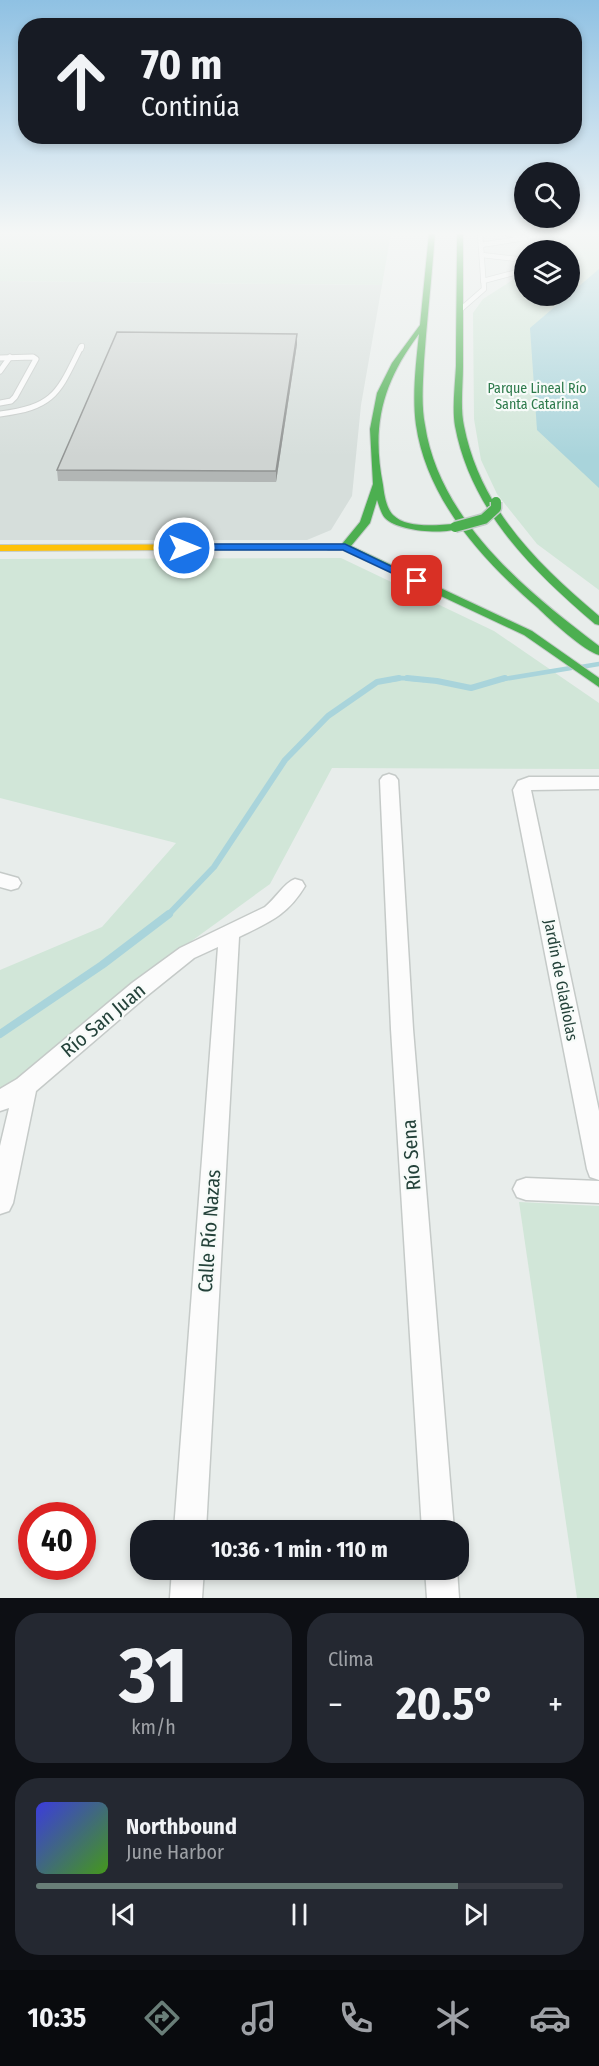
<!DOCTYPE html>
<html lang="es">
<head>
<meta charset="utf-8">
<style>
  :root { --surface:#171b24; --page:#242831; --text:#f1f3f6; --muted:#9ea1a6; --line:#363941; --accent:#697e78 }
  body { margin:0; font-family:"Fira Sans Condensed",sans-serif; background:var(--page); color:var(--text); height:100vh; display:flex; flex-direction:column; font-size:22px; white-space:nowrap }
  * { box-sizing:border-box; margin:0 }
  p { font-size:20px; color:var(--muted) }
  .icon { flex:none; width:33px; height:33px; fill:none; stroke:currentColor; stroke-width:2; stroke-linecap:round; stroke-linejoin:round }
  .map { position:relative; height:1598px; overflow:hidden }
  .sheet { display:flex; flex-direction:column; gap:15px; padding:15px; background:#0d0f14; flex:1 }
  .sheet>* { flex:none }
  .top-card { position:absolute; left:18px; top:18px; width:564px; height:126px; border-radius:24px; box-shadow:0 3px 9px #0003; background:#171b24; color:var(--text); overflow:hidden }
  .buttons { position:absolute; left:514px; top:162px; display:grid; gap:12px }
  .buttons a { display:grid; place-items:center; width:66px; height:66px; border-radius:50%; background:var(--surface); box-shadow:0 3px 9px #0003; font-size:30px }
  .speed { position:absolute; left:18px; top:1502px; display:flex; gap:12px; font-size:30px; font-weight:700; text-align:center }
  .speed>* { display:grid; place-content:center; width:78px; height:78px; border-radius:50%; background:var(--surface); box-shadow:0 3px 9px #0003; line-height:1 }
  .speed .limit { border:9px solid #d22; background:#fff; color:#111 }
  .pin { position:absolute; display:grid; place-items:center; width:51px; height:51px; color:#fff; margin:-26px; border-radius:12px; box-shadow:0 3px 9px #0006 }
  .me { position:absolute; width:66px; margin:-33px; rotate:90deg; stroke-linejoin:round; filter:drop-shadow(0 0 4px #0008) }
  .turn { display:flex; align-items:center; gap:21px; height:126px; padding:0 24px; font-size:27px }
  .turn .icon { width:78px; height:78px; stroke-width:2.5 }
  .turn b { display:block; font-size:42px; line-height:51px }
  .big { font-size:45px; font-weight:700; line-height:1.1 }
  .sheet .widget { flex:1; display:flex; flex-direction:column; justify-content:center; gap:9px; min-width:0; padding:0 21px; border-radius:24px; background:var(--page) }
  .sheet .dial { align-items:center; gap:0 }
  .dial b { font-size:78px; line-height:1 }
  .song { display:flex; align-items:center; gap:18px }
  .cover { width:72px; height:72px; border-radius:9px; background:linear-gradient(135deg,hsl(240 70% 55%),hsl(100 70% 35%)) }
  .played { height:6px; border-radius:3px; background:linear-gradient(90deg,var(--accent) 80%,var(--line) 80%) }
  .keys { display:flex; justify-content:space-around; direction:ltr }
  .heat { display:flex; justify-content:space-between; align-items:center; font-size:33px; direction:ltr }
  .sheet .tiles { flex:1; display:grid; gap:15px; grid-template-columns:1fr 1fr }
  .widget:last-child { grid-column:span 2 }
  .trip { position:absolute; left:130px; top:1520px; width:339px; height:60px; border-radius:24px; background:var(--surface); box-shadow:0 3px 9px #0003; font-weight:700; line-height:60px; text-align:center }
  .tabs { display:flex; height:96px; justify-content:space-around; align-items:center; background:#090b0e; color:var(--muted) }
  .tabs .icon { width:42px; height:42px }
  .tabs .active { color:var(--accent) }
  .tabs b { font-size:27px; color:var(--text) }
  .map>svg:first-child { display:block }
  .built { fill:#d6dedb }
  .green { fill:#d1e6d8 }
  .water { fill:#a9d4db }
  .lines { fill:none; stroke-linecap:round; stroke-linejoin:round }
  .stream-far2 { stroke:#a9d4db; stroke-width:4.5 }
  .stream-far1 { stroke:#a9d4db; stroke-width:6 }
  .stream { stroke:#a9d4db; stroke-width:8 }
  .lane-far1-casing { stroke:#c5cac8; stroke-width:6 }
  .lane-casing { stroke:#c5cac8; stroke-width:7 }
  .street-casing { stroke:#c5cac8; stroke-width:3 }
  .fast-casing { stroke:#c3cbc8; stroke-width:2 }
  .slow-casing { stroke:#c3cbc8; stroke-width:2 }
  .lane-far1 { stroke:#fcfcfc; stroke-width:4.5 }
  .lane { stroke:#fcfcfc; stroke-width:5 }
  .street { fill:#fcfcfc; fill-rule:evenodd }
  .fast { fill:#4caf50; fill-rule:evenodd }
  .slow { fill:#ffc107; fill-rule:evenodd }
  .fast-bridge-casing { stroke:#c3ccc9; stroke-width:13; stroke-linecap:butt }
  .fast-bridge { stroke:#4caf50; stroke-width:10 }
  .wall { fill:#b2b6b5 }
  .shaded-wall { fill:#919493 }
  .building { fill:#cfd4d2; stroke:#919493; stroke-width:1.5 }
  .route { fill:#1a73e8; stroke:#114b97; stroke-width:1.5 }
  .labels { text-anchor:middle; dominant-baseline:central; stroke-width:4.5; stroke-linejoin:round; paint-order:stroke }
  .far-park-label { font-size:14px; fill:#2d7a4b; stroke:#f7fbf9 }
  .street-label { font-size:16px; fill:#24423a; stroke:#f7fbf9 }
  .near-street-label { font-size:20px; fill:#24423a; stroke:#f7fbf9 }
</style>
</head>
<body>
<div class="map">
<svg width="599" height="1598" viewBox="0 0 599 1598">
  <rect width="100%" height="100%" fill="#e8edeb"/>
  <polygon class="built" points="0,281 382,285 361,405 352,496 331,530 307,540 0,540"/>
  <g class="green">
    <polygon points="0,233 391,233 382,285 0,281"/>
    <polygon points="545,233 599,233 599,590 537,544 497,494 481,460 474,419 473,313 483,299 525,272 525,296 570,296 570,250 544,250"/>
    <polygon points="341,558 494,631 599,703 599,769 332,768 270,884 153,969 12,1084 0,1089 0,970 102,927 176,843 0,798 0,559"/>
    <polygon points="519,1202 599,1206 599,1598 577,1598"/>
  </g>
  <polygon class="water" points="599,269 599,488 537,430 530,328"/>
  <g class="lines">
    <g class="stream-far2">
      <polyline points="581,667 599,664"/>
      <polyline points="390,680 402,678 424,680"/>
      <polyline points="498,680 571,668"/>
    </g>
    <g class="stream-far1">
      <polyline points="407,678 437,681 471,688 505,678"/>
      <polyline points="167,916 214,867 285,760 328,716 377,682 399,678"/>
    </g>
    <polyline class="stream" points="0,1034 102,965 169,914"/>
    <defs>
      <g id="lane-far1">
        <polyline points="481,245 525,238 506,233"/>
        <polyline points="482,255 517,259 524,263 525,270"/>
        <polyline points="483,281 525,270"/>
        <polyline points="460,310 484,289 480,233"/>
        <polyline points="81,349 82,346"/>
      </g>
      <g id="lane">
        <polyline points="0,358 33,357 36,359 15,397 11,401 0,403"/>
        <polyline points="0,371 10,357"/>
        <path d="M 0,414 C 55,407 58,393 81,347"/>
      </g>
      <g id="street">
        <polygon points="389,774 395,776 398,780 413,1029 454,1530 422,1530 391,1029 380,780 383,776"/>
        <polygon points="529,777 599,777 599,789 531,790 599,1111 599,1180 590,1177 587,1169 513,790 518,781"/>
        <polygon points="0,873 18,878 21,883 18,888 11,890 0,887"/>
        <path d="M 295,879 L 302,881 L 305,886 C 287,916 269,922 239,937 L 206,1530 L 174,1530 L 218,947 L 194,958 L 148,995 L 36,1091 L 13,1203 L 9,1211 L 0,1214 L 0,1146 L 9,1108 L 0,1111 L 0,1089 L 17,1079 L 132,983 L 180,948 L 265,907 C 275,899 285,882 295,879 Z"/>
        <polygon points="526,1178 599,1181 599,1203 526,1200 517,1197 513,1189 517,1181"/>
        <polygon points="172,1569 204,1569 202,1598 170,1598"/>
        <polygon points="425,1569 457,1569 459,1598 427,1598"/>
      </g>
      <g id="fast">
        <path d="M 429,233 L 435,233 C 432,276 427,318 424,361 C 423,382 421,405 425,425 C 439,520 527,592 599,646 L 599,655 C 584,651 550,620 538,608 C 483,561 427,500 416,425 C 412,396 416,363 419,334 C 383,382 371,425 383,485 C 384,493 386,508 393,515 C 407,529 437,525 455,524 L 460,527 C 447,536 397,531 385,518 C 381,514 379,505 377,500 L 370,523 L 351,546 L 532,631 L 599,678 L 599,687 L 524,635 L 343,550 L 328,550 L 323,547 L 328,544 L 342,544 L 360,522 L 373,484 L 370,429 L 377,393 L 392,363 L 420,325 Z"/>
        <path d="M 457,233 L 463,233 C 463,278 463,322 463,366 C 463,385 460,407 464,426 C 480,508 538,565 599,616 L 599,625 L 595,624 C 532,570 471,511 455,426 C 452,408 455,385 456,366 C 456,322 457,278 457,233 Z"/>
      </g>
      <polygon id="slow" points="328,544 333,547 332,549 0,551 0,545"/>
    </defs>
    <use href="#lane-far1" class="lane-far1-casing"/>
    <use href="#lane" class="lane-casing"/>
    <use href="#street" class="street-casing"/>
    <use href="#fast" class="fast-casing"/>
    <use href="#slow" class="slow-casing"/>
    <use href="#lane-far1" class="lane-far1"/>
    <use href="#lane" class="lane"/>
    <use href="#street" class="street"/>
    <use href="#fast" class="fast"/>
    <use href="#slow" class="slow"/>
    <defs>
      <polyline id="fast-bridge" points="455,527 484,519 496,508 496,502"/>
    </defs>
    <use href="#fast-bridge" class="fast-bridge-casing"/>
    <use href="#fast-bridge" class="fast-bridge"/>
  </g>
  <polygon class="wall" points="297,334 297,344 276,482 58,481 57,470"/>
  <polygon class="shaded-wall" points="297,334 297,344 276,482 276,471"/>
  <polygon class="building" points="117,332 297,334 276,471 57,470"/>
  <linearGradient id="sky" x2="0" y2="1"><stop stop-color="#8fc1e3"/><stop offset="0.51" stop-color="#f5f7f6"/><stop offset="1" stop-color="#f5f7f6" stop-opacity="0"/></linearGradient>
  <rect width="599" height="457" fill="url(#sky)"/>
  <polygon class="route" points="184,544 345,544 422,581 417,584 413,583 343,550 180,550 179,548"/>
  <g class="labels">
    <g class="far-park-label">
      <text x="537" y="388">Parque Lineal Río<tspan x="537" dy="16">Santa Catarina</tspan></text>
    </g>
    <g class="street-label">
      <text transform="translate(561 980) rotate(79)">Jardín de Gladiolas</text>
    </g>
    <g class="near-street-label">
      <text transform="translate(103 1020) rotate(-40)">Río San Juan</text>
      <text transform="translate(411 1155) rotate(-94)">Río Sena</text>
      <text transform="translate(209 1231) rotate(-86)">Calle Río Nazas</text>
    </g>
  </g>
</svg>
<div class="buttons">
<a><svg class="icon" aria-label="search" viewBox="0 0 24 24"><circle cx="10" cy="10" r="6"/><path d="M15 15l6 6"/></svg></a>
<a><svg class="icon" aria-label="layers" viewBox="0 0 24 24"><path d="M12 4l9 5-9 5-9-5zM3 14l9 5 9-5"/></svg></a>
</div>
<div class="speed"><div class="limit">40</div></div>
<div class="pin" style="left:417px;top:581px;background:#d93025"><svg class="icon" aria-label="arrive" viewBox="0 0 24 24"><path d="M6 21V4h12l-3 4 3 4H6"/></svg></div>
<svg class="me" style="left:184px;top:548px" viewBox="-20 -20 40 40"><circle r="17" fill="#1a73e8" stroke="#fff" stroke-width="3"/><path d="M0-11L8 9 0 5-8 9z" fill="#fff"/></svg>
<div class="trip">10:36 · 1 min · 110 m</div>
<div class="top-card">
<div class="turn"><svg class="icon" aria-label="ahead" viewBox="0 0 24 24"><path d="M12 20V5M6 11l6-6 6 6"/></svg><div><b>70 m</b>Continúa</div></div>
</div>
</div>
<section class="sheet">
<div class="tiles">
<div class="widget dial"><b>31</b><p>km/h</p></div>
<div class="widget"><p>Clima</p>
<div class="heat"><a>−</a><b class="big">20.5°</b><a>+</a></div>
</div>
<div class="widget">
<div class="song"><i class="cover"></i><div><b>Northbound</b><p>June Harbor</p></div></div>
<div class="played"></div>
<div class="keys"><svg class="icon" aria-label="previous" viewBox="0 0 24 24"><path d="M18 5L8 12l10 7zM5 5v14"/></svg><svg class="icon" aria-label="pause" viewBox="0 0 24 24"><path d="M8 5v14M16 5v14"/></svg><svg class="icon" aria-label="next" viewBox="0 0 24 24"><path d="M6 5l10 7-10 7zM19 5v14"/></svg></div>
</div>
</div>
</section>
<nav class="tabs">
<b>10:35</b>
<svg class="icon active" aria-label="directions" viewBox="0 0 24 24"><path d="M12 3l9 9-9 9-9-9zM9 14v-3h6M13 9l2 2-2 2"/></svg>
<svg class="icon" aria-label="music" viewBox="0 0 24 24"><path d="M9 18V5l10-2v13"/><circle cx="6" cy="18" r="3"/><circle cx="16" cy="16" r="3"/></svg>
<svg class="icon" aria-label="phone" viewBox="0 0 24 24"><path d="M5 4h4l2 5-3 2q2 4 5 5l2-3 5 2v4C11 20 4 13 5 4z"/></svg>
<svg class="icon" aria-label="climate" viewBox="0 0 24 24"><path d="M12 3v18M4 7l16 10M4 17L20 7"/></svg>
<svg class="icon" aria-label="car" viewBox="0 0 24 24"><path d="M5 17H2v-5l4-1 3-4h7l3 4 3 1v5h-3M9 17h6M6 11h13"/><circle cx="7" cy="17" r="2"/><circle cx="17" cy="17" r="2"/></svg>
</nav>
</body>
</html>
